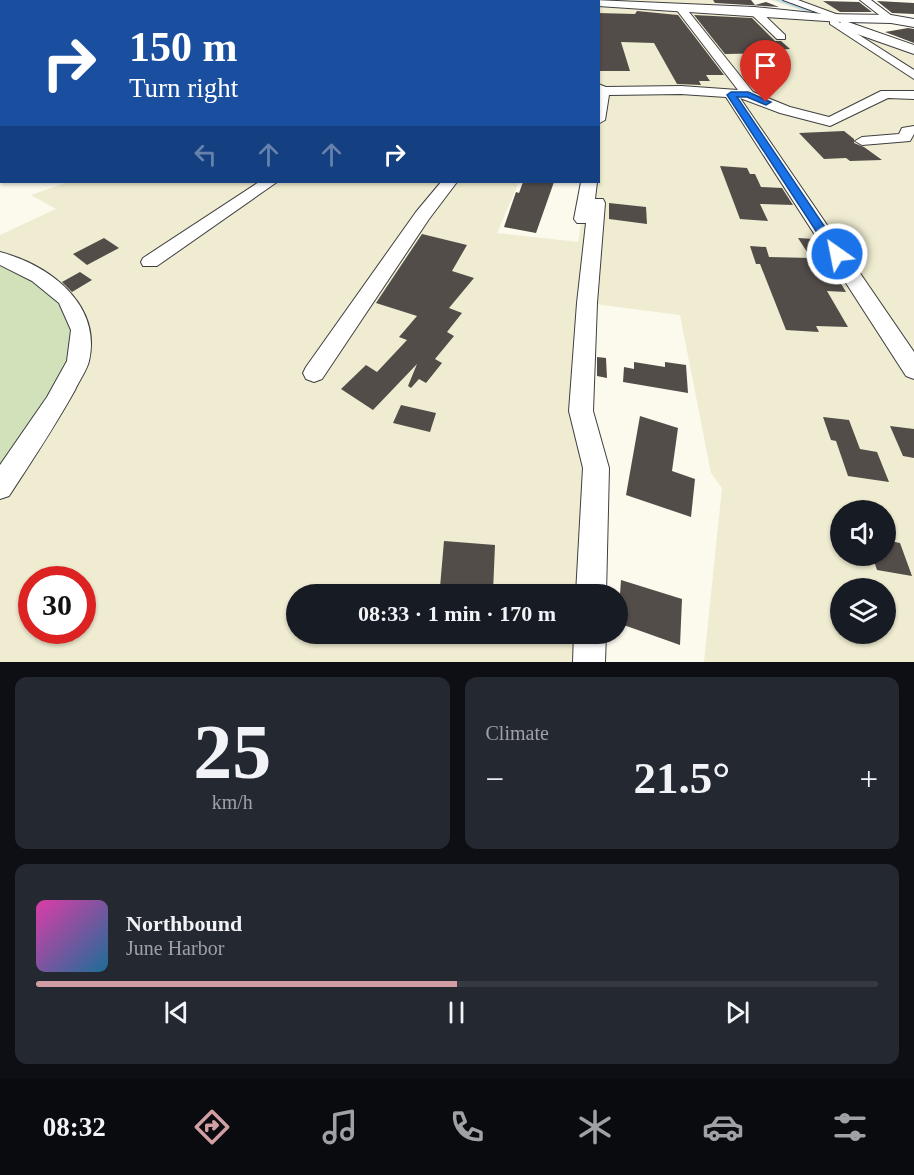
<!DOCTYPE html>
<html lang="en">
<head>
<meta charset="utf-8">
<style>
  :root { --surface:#171b24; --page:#242831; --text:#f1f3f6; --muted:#9ea1a6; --line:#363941; --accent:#d19ea4 }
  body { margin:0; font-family:"Times New Roman",serif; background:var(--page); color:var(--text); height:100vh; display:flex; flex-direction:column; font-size:22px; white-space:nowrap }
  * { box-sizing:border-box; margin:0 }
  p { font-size:20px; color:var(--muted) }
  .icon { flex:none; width:33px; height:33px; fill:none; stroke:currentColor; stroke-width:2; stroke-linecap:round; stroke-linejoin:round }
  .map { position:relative; height:662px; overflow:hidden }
  .sheet { display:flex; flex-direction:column; gap:15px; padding:15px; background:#0d0f14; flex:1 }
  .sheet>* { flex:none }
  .hud { position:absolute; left:0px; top:0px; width:600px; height:183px; box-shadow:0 2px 4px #0004; background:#1a4fa0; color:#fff; overflow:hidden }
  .controls { position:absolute; left:830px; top:500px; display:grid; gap:12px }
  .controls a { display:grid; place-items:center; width:66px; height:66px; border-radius:50%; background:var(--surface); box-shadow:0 2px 4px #0004; font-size:30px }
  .speed { position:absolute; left:18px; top:566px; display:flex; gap:12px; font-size:30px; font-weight:700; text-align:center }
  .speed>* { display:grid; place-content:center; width:78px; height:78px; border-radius:50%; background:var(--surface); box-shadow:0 2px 4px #0004; line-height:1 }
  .speed .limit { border:9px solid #d22; background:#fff; color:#111 }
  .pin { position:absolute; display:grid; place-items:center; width:51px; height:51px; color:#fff; margin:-62px -26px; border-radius:50% 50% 50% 0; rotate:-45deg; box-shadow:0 0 6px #0007 }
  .pin .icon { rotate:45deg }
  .me { position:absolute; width:66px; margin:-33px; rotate:327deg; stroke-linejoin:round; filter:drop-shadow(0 0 4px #0008) }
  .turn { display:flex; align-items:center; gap:21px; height:126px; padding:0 30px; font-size:27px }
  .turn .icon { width:78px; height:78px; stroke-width:2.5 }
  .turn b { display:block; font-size:42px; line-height:51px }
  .lanes { display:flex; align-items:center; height:57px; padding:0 30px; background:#0003; justify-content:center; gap:30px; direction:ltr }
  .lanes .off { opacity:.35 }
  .big { font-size:45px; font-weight:800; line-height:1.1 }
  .sheet .card { flex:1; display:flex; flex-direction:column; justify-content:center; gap:9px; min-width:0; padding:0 21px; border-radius:12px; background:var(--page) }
  .sheet .dial { align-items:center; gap:0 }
  .dial b { font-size:78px; line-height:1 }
  .song { display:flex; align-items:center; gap:18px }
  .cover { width:72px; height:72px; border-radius:9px; background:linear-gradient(135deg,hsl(320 70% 55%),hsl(200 70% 35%)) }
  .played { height:6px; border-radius:3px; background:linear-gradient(90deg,var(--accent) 50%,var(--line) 50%) }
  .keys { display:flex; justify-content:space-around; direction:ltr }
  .heat { display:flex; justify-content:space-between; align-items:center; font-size:33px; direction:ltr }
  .sheet .tiles { flex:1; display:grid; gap:15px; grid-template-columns:1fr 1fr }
  .card:last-child { grid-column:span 2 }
  .trip { position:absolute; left:286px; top:584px; width:342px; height:60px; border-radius:30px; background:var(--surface); box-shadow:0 2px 4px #0004; font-weight:800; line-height:60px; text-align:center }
  .tab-bar { display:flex; height:96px; justify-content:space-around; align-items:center; background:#090b0e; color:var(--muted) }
  .tab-bar .icon { width:42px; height:42px }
  .tab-bar .selected { color:var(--accent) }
  .tab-bar b { font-size:27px; color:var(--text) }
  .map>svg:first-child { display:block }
  .farmland { fill:#efecd1; fill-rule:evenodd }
  .green { fill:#d1e2bb }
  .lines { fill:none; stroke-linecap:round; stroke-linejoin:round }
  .canal { fill:#b8dbed; fill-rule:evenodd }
  .building { fill:#534d4a }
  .minor-casing { stroke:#3f3f3f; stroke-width:2 }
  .tertiary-casing { stroke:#3f3f3f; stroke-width:2 }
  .minor { fill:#fff; fill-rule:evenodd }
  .tertiary { fill:#fff; fill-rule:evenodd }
  .route { fill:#1a73e8; stroke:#114b97; stroke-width:1.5 }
</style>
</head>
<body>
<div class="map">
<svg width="914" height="662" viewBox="0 0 914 662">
  <rect width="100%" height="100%" fill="#fcf9ed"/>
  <path class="farmland" d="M 255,0 L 713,0 L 720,9 L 820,17 L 770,0 L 823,0 L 845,17 L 826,18 L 914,50 L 914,662 L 704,662 L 722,488 L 711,473 L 680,315 L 587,303 L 591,594 L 297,594 L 297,633 L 590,633 L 589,662 L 0,662 L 0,235 L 56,209 L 31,195 L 68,182 L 519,182 L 497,233 L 578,242 L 588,182 L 598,182 L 598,2 ZM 840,510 L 885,510 L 885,555 L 840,555 ZM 32,579 L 82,579 L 82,630 L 32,630 ZM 840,588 L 885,588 L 885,633 L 840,633 Z"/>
  <polygon class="green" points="0,258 67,299 78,362 0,487"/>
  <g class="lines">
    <polygon class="canal" points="775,0 787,0 845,21 838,23"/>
  </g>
  <g class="building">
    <polygon points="713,0 751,0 755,5 766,2 779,7 715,3"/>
    <polygon points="823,1 859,2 872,12 840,12"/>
    <polygon points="877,1 914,3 914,14 892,13"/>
    <polygon points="637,11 678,15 724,75 706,75 710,81 699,81 701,85 677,84 654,43 621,42 630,71 598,71 598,13 635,14"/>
    <polygon points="694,15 752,18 775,41 781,41 790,49 776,50 779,53 725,54"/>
    <polygon points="908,28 914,29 914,43 885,32"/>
    <polygon points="844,131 854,139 854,143 864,147 882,160 850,161 846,158 824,159 799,133"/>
    <polygon points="720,166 747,168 750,174 755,174 761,187 782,188 793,205 760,204 768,221 740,219"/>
    <polygon points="523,182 554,182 536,233 504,227 516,192 519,193"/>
    <polygon points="609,203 646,207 647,224 609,219"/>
    <polygon points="422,234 467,245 452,271 474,278 449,308 462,313 447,332 454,336 435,359 442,363 426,383 419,379 411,388 408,386 417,364 373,410 341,389 366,365 377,372 407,340 399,337 417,316 376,303"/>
    <polygon points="104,238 119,248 87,265 73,254"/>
    <polygon points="798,238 814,239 846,292 827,291 848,327 816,326 819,332 786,330 760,264 756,264 750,246 766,247 769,257 811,258"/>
    <polygon points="80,272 92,280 72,292 62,282"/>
    <polygon points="597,357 606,358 607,378 597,376"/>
    <polygon points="634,362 665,367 665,362 686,365 688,393 623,382 624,367 634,369"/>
    <polygon points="401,405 436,413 430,432 393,423"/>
    <polygon points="640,416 678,428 672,471 695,479 691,517 626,495"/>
    <polygon points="823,417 849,420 860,449 877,452 889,482 848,476 836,441 831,440"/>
    <polygon points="890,426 914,429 914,458 903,456"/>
    <polygon points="885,540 900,543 912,576 877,570 872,555 885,555"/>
    <polygon points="444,541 495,545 493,592 440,587"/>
    <polygon points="621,580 682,599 680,645 618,623"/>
  </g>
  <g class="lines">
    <defs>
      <g id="minor">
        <polygon points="160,0 170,0 159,2"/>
        <rect x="199" y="0" width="10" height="2"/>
        <polygon points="247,0 257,0 258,2 248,2"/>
        <polygon points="335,0 346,0 347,2 336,2"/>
        <polygon points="532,0 542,0 531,2"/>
        <polygon points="783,0 798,0 844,17 835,19"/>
        <polygon points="860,0 871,0 896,19 887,21"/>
        <polygon points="681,6 685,7 753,92 790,107 829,117 881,91 914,91 914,99 888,98 830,126 780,113 740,98 914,352 914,379 906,376 726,97 681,94 609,95 605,120 598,124 598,84 606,87 681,86 738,90 676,9"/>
        <polygon points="750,9 758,9 785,35 785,39 777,39 750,13"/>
        <polygon points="834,19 914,70 914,79 830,24 830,20"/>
        <polygon points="914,126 914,134 910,141 862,145 855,141 862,137 899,134 902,128"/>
        <rect x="0" y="130" width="2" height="8"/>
        <polygon points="259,182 277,182 157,266 143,266 141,262 143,258"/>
        <polygon points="441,182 457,182 429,219 322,379 314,382 306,379 303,373 306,367 416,212"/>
        <polygon points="581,182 597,182 595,199 603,199 605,203 597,303 593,411 609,468 606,594 576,594 583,468 569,411 577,303 586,223 577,223 574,219"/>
        <path d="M 0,252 C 49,265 102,304 89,361 C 87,370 79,381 75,390 C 55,426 32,461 9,496 L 0,499 L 0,465 L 47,397 L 67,361 L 71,330 L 59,303 L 32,281 L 0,265 Z"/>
        <polygon points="574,633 606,633 605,662 573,662"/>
      </g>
      <polygon id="tertiary" points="594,0 754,7 823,14 891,15 914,19 914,27 891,23 848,22 914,45 914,54 840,28 838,25 841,22 598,6 598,2 592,2"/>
    </defs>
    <use href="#minor" class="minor-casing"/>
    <use href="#tertiary" class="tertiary-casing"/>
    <use href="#minor" class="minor"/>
    <use href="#tertiary" class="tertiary"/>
  </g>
  <polygon class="route" points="748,92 771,102 766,105 747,97 737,97 841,251 841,257 833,257 727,95 731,92"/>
</svg>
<div class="controls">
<a><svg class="icon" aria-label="sound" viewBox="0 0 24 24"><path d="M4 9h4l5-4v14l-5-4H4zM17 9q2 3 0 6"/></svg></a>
<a><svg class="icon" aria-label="layers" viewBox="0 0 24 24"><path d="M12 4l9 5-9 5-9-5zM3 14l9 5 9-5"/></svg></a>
</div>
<div class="speed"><div class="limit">30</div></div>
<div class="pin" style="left:766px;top:102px;background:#d93025"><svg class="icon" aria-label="arrive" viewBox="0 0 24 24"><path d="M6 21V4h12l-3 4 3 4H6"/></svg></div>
<svg class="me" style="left:837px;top:254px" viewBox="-20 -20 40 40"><circle r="17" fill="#1a73e8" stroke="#fff" stroke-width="3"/><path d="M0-11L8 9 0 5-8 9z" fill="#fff"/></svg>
<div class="trip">08:33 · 1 min · 170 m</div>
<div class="hud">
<div class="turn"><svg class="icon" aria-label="right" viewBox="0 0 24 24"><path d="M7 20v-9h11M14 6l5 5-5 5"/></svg><div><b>150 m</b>Turn right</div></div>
<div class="lanes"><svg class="icon off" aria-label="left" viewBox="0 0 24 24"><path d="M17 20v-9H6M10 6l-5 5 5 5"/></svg><svg class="icon off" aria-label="ahead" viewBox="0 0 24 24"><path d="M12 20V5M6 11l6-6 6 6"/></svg><svg class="icon off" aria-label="ahead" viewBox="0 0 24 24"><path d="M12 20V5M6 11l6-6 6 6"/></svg><svg class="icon" aria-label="right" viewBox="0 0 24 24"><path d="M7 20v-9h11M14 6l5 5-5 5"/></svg></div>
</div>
</div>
<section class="sheet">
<div class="tiles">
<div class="card dial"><b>25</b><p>km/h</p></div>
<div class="card"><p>Climate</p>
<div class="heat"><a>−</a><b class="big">21.5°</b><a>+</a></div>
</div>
<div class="card">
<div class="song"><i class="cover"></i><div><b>Northbound</b><p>June Harbor</p></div></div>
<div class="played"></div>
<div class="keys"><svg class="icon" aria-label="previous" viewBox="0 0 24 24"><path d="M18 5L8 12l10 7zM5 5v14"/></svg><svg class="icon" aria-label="pause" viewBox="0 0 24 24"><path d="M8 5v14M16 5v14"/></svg><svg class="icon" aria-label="next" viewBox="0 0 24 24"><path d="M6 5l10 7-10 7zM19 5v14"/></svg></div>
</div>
</div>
</section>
<nav class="tab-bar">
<b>08:32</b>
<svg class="icon selected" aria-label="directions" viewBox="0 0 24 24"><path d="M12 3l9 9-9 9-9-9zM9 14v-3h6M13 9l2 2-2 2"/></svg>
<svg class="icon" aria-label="music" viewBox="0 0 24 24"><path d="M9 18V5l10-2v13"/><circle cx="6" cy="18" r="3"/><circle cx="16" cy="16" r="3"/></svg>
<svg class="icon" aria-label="phone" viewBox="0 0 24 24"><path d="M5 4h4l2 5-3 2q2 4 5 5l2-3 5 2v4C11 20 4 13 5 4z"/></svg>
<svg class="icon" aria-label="climate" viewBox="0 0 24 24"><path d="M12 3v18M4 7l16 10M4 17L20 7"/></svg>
<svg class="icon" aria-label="car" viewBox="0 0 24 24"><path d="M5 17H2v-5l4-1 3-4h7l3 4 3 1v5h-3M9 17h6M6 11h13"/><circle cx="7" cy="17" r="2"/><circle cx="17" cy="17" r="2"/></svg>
<svg class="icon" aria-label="filters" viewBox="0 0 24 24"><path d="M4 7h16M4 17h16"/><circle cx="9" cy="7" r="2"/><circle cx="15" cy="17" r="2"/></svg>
</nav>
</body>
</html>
